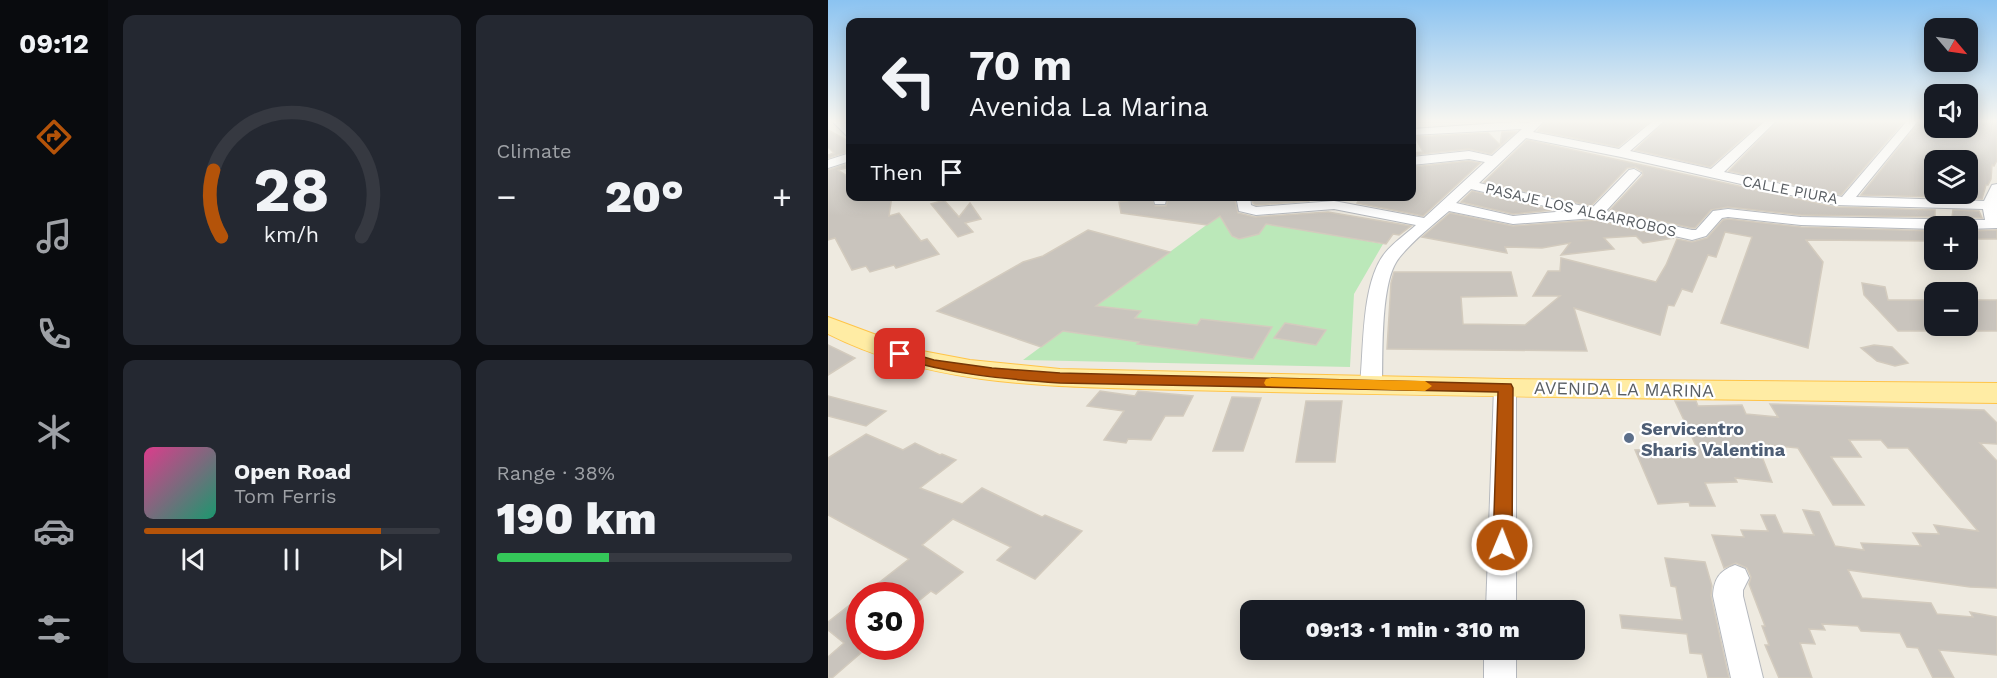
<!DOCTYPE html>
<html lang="en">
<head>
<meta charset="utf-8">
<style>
  :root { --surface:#171b24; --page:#242831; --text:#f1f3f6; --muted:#9ea1a6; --line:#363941; --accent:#b45309 }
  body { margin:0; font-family:"Work Sans",sans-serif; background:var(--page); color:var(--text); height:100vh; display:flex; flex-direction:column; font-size:22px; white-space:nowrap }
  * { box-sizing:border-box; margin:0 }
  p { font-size:20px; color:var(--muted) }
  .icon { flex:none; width:33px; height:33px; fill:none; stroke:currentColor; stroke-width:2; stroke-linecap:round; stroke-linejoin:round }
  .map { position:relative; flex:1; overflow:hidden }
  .side { display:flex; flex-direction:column; gap:15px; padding:15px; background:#0d0f14; width:720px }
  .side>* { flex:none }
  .banner { position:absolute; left:18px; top:18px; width:570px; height:183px; border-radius:12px; box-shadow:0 3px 15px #0003; background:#171b24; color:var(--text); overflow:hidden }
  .needle { width:39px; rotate:119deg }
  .buttons { position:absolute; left:1096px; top:18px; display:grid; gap:12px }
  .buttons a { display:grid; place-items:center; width:54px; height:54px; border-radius:12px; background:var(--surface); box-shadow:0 3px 15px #0003; font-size:30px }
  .speed { position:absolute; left:18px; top:582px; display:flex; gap:12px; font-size:30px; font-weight:700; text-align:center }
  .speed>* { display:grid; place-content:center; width:78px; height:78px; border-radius:50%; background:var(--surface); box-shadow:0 3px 15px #0003; line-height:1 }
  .speed .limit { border:9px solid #d22; background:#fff; color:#111 }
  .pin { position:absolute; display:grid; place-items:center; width:51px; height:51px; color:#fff; margin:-26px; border-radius:12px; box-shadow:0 3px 9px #0006 }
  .me { position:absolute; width:66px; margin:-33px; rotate:1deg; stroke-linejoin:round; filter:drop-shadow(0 0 4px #0008) }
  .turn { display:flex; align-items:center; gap:21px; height:126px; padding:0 24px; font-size:27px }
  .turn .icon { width:78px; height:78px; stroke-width:2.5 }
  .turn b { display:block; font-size:42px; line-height:51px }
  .then { display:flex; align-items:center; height:57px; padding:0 24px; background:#0003; gap:12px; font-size:22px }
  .big { font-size:45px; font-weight:800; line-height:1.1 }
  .side .widget { flex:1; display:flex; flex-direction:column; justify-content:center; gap:9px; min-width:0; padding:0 21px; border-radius:12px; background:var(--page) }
  .side .dial { align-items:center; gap:0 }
  .dial svg { height:156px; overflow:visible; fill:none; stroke:var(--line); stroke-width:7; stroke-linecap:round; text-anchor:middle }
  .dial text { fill:var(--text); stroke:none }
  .song { display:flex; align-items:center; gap:18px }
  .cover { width:72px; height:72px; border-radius:9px; background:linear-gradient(135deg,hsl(330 70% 55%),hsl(160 70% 35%)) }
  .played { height:6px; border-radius:3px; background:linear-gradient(90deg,var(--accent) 80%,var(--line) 80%) }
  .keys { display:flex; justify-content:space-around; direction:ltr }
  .heat { display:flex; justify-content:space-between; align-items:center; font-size:33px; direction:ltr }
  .charge { height:9px; border-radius:4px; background:linear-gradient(90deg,#34c759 38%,var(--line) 0) }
  .side .tiles { flex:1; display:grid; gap:15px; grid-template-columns:repeat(2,1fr) }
  .trip { position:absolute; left:412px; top:600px; width:345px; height:60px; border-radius:12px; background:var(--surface); box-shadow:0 3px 15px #0003; font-weight:800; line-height:60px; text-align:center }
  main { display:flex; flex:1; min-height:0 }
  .tabs { display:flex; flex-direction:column; width:108px; justify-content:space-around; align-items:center; background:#090b0e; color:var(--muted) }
  .tabs .icon { width:42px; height:42px }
  .tabs .active { color:var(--accent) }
  .tabs b { font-size:27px; color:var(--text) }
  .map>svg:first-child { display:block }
  .green { fill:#bbe8b9 }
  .building { fill:#c9c4bd; stroke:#d3cbbe; stroke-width:1.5 }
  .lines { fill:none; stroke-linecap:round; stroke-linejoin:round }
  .minor-casing { stroke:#b6b9be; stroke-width:2 }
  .major-casing { stroke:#ffc448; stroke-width:2 }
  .minor { fill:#fff; fill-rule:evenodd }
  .major { fill:#ffeca4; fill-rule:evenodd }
  .route { fill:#b45309; stroke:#753606; stroke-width:1.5 }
  .slow { fill:#f59e0b }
  .service-dot { fill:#5c6f8a; stroke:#fff; stroke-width:2 }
  .labels { text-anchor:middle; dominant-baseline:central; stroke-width:4.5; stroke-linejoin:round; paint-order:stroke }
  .far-street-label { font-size:15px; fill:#595e63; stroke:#fff }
  .street-label { font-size:18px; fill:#595e63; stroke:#fff }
  .service-label { font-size:18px; font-weight:bold; fill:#4e5e75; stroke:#fff; text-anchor:start }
</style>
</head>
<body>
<main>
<nav class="tabs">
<b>09:12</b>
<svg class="icon active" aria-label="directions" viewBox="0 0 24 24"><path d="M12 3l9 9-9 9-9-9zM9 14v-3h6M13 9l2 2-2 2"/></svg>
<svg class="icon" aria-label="music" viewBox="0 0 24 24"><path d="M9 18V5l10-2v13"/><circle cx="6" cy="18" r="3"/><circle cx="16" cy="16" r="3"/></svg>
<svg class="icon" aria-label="phone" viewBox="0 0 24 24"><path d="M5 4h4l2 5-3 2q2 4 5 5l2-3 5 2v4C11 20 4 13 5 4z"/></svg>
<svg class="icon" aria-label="climate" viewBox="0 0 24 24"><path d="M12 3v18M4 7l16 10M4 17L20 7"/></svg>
<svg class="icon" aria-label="car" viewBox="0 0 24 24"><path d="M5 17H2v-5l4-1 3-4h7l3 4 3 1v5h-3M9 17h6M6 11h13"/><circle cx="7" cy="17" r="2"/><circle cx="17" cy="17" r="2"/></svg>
<svg class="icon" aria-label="filters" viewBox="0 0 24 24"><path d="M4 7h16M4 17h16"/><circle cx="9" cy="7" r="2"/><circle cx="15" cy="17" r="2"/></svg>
</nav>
<section class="side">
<div class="tiles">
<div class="widget dial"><svg viewBox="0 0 100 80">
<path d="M14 69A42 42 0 1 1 86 69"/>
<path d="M14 69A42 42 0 0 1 10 35" stroke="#b45309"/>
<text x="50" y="56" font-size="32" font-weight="700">28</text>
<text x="50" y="72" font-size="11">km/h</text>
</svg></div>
<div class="widget"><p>Climate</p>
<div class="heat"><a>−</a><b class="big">20°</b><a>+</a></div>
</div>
<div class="widget">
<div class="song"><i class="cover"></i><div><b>Open Road</b><p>Tom Ferris</p></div></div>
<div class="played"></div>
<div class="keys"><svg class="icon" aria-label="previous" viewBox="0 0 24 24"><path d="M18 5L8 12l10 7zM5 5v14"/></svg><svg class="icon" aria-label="pause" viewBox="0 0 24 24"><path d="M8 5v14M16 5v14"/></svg><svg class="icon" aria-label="next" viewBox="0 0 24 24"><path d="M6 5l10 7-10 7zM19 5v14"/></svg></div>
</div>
<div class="widget"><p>Range · 38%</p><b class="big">190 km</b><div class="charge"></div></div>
</div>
</section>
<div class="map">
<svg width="1169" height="678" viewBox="0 0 1169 678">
  <rect width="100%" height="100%" fill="#eeeae0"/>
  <polygon class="green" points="392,215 555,244 526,294 522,367 195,360"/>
  <g class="building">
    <polygon points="718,121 822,121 790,147 710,131"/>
    <polygon points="838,121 934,121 882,167 807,150"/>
    <polygon points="950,121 1076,121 1013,195 901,171"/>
    <polygon points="1092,121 1107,121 1107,128 1140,128 1140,121 1169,121 1169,160 1166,166 1164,165 1163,179 1160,185 1158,185 1154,199 1128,198 1130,194 1140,194 1140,160 1107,160 1097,182 1107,184 1107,197 1033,195"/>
    <polygon points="0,130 22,142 22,151 0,158 0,155 6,153 0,147"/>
    <polygon points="674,132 688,132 663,154 641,149 584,155 584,153 595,152 587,137 660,133 672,145"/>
    <polygon points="699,140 1007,207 1107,210 1107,217 973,215 900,207 883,210 867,228 864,228 782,210 815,175 814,171 807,167 799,168 763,206 656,182"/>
    <polygon points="641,161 652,163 595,216 529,203 534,196 584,196 584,167"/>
    <polygon points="22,163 22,173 18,168 10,170 22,178 22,196 64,196 61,216 71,213 93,241 99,239 111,254 68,268 66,265 42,272 38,266 24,270 7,238 0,240 0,170"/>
    <polygon points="644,191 724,210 685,214 633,202"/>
    <polygon points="304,196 323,196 327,206 338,206 341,196 406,196 410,213 427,217 500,212 583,226 571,235 565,234 558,244 438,224 431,234 411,239 404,236 392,216 379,225 293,213 291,202 304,200"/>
    <polygon points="424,196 485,196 481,201 428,205 425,203"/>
    <polygon points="116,200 131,217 142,203 153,219 137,223 145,232 130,237 103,204"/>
    <polygon points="1125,210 1151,211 1154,218 1124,217"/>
    <polygon points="622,213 685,226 767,220 846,238 815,243 808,236 776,238 786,249 733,255 742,243 714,248 677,247 679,253 594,237"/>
    <polygon points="900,219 973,227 1107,231 1107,241 978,240 995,262 980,348 893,323 924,237 897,232 888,257 880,255 864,292 854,289 846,306 840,305 832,335 746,308 759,351 559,349 563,283 566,272 683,272 689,296 633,297 635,324 697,325 732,296 705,296 720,271 732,271 733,258 828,282 838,265 849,239 864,242 879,238 895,220"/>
    <polygon points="260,230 342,252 268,306 313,311 307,318 369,325 373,319 444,327 425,359 309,344 311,342 235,331 213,347 109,311 195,262 215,256"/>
    <polygon points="1169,230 1169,239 1140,239 1140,231"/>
    <polygon points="1034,283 1057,287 1060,300 1107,300 1107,331 1070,331 1036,295"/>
    <rect x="1140" y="300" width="29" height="31"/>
    <polygon points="457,323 498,330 488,345 446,338"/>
    <polygon points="0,345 27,358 0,375"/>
    <polygon points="1046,345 1064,347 1080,363 1067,366 1049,361 1033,348"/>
    <polygon points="272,391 307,396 310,391 365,396 355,416 337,416 323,440 300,439 298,443 276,440 296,411 259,406"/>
    <polygon points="0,396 58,411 38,426 0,416"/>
    <polygon points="404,397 433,398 415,451 385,451"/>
    <polygon points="478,401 514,401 507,462 468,462"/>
    <polygon points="847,401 868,401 870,406 914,405 918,414 950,417 942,404 1156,410 1169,423 1169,444 1152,443 1169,461 1169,588 1142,587 1020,570 1034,598 1103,603 1109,614 1145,617 1142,612 1169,617 1169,655 1111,650 1126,678 1105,678 1090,648 1079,647 1072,633 1033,631 1030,626 994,624 997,630 981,629 987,644 972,643 984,678 951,678 937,645 941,645 934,626 937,626 921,584 923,577 919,568 908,563 896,568 884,535 916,537 913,530 940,531 933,515 947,515 955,533 986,535 975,510 991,512 1007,546 1036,550 1033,543 1093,546 1085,533 1111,534 1106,525 1150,531 1080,448 1060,448 1053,440 1021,440 1033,457 1003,457 1036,505 1005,505 970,448 929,444 944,482 907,478 909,482 877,483 887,506 862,506 861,502 830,504 807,450 869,448"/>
    <polygon points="38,434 75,450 87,443 112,455 114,454 128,460 92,488 134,504 154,488 214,517 217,515 254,531 207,579 169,560 183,547 125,519 94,545 135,572 108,594 103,591 82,608 82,596 34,596 81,559 0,515 0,458"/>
    <polygon points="837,558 877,562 884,586 883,596 901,678 880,678 874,654 862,653 859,634 794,628 792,615 854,620 848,587 843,586"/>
    <polygon points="32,597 32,652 34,652 4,678 0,678 0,657 16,643 0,630 0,622"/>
  </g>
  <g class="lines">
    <defs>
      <g id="minor">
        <polygon points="4,121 15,121 22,127 22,136 18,135"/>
        <path d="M 704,121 L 716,121 L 705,132 L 791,149 L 825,121 L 836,121 L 802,151 L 883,169 L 937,121 L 948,121 L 896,172 L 1014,197 L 1079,121 L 1090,121 L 1028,197 L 1156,201 L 1164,185 L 1169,184 L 1169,228 L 1140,229 L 1140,226 L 1107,226 L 1107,229 L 973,225 L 900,217 L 894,218 L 878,236 L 864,240 L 767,218 L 685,224 L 621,211 C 605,225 585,240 571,258 C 552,281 555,354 554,385 L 551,390 L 543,392 L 535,390 L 532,385 C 536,348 533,283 557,253 C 565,243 578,234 588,225 L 506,209 L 428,215 L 411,211 L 408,196 L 422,196 L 423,205 L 428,207 L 506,201 L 596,218 L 657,162 L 641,159 L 584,165 L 584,157 L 641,151 L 664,156 L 694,129 L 584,135 L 584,129 L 687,122 L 701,123 ZM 698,138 L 793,157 L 1007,205 L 1155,209 L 1157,220 L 973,217 L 900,209 L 885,211 L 868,230 L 864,230 L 778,211 L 813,173 L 806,169 L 801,170 L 764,208 L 651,183 ZM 643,189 L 738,211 L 685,216 L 628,203 Z"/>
        <polygon points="22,153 22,161 0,168 0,160"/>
        <polygon points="325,196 339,196 337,204 327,204"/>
        <polygon points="677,381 685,383 688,388 688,610 658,610 666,388 669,383"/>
        <path d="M 907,565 L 917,569 L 921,578 L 915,590 L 915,596 L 935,678 L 903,678 L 885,596 C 886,579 891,571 907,565 Z"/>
        <rect x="656" y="650" width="32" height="28"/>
      </g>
      <path id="major" d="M 0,317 L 89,350 L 142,360 L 232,369 L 677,379 L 1169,383 L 1169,403 C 942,400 716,398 489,393 C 430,392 371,390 311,389 C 205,386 97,383 0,334 Z"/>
    </defs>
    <use href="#minor" class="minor-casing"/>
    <use href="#major" class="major-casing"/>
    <use href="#minor" class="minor"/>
    <use href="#major" class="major"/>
  </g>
  <linearGradient id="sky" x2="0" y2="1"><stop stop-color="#8bc3f1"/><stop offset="0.56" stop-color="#f7f6f1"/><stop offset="1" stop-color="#f7f6f1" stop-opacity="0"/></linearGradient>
  <rect width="1169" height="216" fill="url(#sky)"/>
  <path class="route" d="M 72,350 L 106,360 L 164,368 L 232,373 L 683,384 L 685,388 L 684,545 L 681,551 L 674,554 L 667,551 L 665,545 L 670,392 L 232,383 C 175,379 121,374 67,357 L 65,354 L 67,351 Z"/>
  <polygon class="slow" points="443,378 597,381 604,386 597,391 438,386 436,383 438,379"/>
  <circle class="service-dot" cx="801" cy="438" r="6"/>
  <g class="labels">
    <g class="far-street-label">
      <text transform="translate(962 190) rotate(11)">CALLE PIURA</text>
      <text transform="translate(753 210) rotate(13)">PASAJE LOS ALGARROBOS</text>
    </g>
    <g class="street-label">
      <text transform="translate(796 389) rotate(1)">AVENIDA LA MARINA</text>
    </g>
    <g class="service-label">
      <text x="813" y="428">Servicentro<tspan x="813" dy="21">Sharis Valentina</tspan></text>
    </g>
  </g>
</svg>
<div class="buttons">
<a><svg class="needle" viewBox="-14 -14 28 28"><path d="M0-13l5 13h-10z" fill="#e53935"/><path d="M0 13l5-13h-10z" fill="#9ea1a6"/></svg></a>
<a><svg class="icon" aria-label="sound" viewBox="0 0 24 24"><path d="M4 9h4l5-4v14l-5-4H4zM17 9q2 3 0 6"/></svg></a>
<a><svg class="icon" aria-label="layers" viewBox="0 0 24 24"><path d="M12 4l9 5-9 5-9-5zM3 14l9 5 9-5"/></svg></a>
<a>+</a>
<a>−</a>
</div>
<div class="speed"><div class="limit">30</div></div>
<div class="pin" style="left:72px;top:354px;background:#d93025"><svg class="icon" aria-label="arrive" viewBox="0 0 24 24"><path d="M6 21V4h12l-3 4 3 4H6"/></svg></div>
<svg class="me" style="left:674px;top:545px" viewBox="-20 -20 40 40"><circle r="17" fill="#b45309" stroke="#fff" stroke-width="3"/><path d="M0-11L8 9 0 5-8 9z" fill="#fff"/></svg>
<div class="trip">09:13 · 1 min · 310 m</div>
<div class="banner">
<div class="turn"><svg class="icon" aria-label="left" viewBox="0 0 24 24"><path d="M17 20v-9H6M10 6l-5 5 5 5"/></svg><div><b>70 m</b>Avenida La Marina</div></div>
<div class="then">Then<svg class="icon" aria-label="arrive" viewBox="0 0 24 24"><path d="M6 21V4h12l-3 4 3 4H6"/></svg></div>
</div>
</div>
</main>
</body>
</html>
